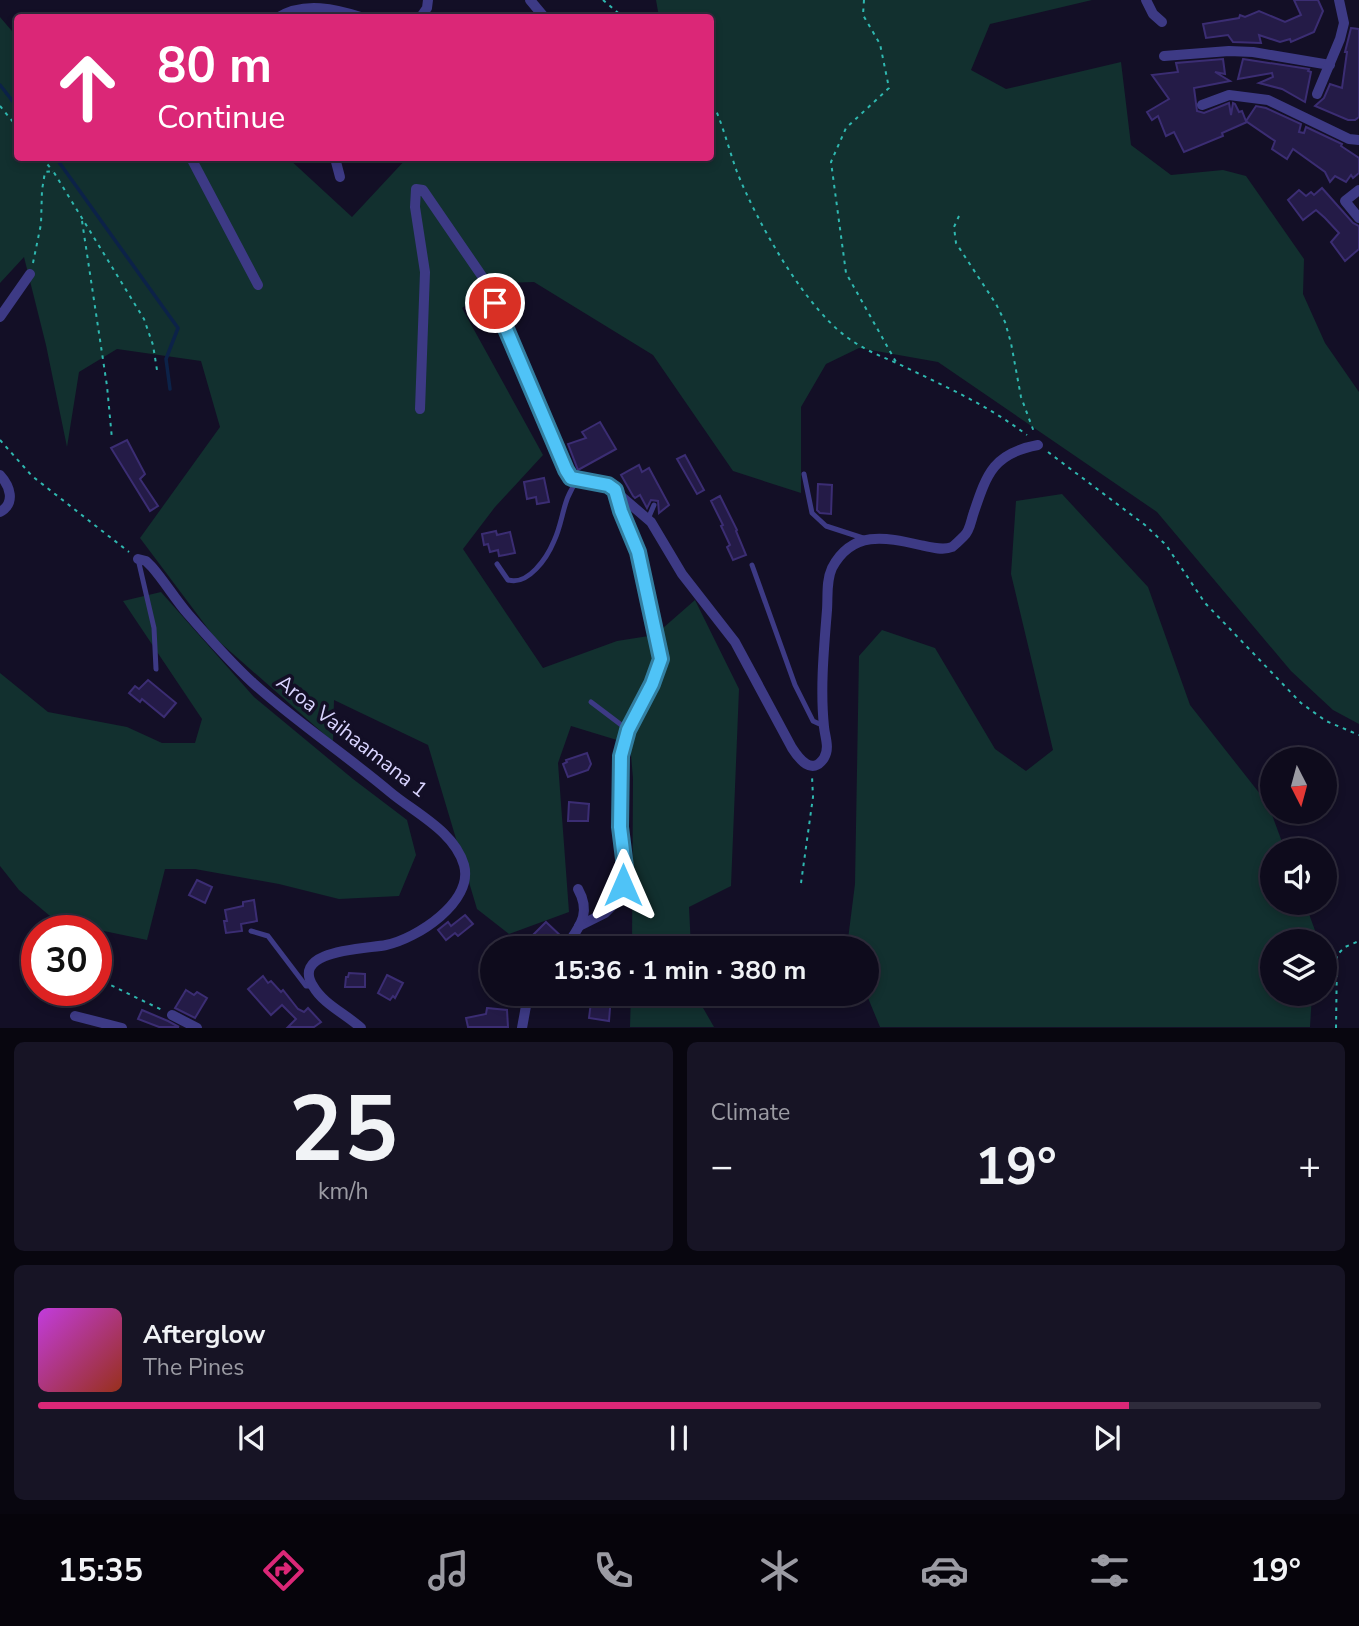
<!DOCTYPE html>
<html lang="en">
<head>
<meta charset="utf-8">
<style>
  :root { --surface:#0e0b1c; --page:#171425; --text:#f1f3f6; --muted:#9b9ba3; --line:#2e2b3b; --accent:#db2777 }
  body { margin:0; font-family:"Nunito Sans",sans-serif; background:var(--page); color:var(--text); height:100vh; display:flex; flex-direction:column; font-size:26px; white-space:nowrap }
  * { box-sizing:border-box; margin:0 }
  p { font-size:23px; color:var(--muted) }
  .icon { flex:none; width:38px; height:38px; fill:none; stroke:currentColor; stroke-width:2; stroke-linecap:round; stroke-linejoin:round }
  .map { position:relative; height:1028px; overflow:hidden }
  .details { display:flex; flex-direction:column; gap:14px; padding:14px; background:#08060f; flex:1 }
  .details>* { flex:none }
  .hud { position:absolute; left:14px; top:14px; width:700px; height:147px; border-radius:7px; box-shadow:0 4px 10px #0003,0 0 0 2px var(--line); background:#db2777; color:#fff; overflow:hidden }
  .needle { width:46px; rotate:174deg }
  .controls { position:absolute; left:1260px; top:747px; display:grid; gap:14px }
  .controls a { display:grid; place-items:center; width:77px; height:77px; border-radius:50%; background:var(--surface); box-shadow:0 4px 10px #0003,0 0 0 2px var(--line); font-size:35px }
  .speed { position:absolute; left:21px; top:915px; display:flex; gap:14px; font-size:35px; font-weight:700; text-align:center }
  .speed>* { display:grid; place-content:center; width:91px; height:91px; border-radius:50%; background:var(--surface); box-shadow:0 4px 10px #0003,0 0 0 2px var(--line); line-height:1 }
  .speed .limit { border:10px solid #d22; background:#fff; color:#111 }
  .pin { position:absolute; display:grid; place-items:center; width:60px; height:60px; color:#fff; margin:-30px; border:4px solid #fff; border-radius:50%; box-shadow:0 2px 7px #0007 }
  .me { position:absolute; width:77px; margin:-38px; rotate:0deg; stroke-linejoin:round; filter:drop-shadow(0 0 5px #0008) }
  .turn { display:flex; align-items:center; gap:24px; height:147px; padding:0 28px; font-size:32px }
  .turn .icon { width:91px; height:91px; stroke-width:2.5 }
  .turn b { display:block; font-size:49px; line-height:60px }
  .big { font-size:52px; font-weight:700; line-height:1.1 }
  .details .widget { flex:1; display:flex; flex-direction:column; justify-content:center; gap:10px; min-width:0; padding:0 24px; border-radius:10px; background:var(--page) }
  .details .dial { align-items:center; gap:0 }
  .dial b { font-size:91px; line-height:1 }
  .song { display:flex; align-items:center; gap:21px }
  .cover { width:84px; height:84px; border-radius:10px; background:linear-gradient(135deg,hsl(290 70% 55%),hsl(10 70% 35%)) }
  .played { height:7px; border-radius:4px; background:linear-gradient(90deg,var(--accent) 85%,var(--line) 85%) }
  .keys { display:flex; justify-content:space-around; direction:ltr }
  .heat { display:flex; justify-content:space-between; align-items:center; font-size:38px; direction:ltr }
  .details .tiles { flex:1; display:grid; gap:14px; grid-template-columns:1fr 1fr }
  .widget:last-child { grid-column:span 2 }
  .trip { position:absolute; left:480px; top:936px; width:399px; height:70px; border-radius:35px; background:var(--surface); box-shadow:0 4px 10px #0003,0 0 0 2px var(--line); font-weight:700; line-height:70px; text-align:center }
  .dock { display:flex; height:112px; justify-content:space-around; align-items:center; background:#06040b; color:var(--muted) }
  .dock .icon { width:49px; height:49px }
  .dock .current { color:var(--accent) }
  .dock b { font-size:32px; color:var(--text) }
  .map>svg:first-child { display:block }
  .green { fill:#12302f }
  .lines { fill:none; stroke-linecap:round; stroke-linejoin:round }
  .stream { stroke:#0c2248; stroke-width:3.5 }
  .building { fill:#241b47; stroke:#3b2d73; stroke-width:2 }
  .path { stroke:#2fb8b0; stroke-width:2; stroke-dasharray:3.5 5; stroke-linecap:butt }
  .lane { stroke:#3d3a85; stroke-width:5 }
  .street { stroke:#3d3a85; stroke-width:10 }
  .route-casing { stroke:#337fa1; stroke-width:18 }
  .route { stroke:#4fc3f7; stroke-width:12 }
  .labels { text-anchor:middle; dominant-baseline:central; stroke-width:7; stroke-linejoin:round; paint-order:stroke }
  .street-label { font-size:21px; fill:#d9d4ff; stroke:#130f26 }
</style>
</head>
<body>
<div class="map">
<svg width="1359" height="1028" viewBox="0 0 1359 1028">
  <rect width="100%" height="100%" fill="#130f26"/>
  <g class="green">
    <polygon points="656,0 1092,0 990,24 971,70 1006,89 1121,62 1131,145 1171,175 1223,170 1246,176 1304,259 1303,294 1325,343 1359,392 1359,724 1333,710 1291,671 1157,512 938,362 859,348 826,364 801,407 801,493 733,471 653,355 534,282 501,283 462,308 543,455 495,507 463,549 543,668 617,641 655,635 695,600 739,689 731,886 689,907 691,948 632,948 633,778 630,744 571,726 558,763 569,912 509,934 477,909 428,745 334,700 333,742 215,638 140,538 220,427 201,361 117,349 79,372 67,447 46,345 24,257 0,283 0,17 17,37 18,158 288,158 352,217 407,158 710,158 710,18 659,17"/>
    <polygon points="1062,494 1148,587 1190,705 1268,804 1285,850 1272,850 1272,903 1305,903 1317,936 1316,941 1272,942 1272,994 1312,994 1310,1027 880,1027 866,993 866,948 847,947 855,884 859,656 882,630 935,648 995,749 1026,771 1053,750 1011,574 1016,501"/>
    <polygon points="161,592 254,697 353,779 407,820 416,855 399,896 339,899 279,884 195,869 165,869 147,940 56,921 19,890 0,866 0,673 48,712 127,727 162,743 195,743 202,719 123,601"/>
    <polygon points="631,994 695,994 714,1027 630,1027"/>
  </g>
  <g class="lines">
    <g class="stream">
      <polyline points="0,85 18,108"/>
      <polyline points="56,158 178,328 166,359 170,389"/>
    </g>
  </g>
  <g class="building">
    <polygon points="1294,0 1318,0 1323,11 1314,32 1291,42 1290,39 1280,42 1259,35 1261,43 1233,42 1228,35 1206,38 1203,24 1239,18 1240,15 1245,17 1259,11 1285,22 1301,15"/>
    <polygon points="1351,28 1359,29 1359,117 1355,120 1348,120 1315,106 1324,98 1330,84 1342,88 1347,52 1345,52"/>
    <polygon points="1223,59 1225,74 1215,72 1230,81 1194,88 1197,111 1204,113 1229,103 1231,115 1233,103 1235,104 1239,112 1242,111 1246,121 1256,106 1266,108 1301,124 1299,132 1304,133 1306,127 1342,144 1341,146 1359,158 1359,173 1353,178 1351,175 1346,182 1335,176 1330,182 1325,172 1293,149 1287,159 1272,149 1275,141 1247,122 1222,133 1223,136 1184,152 1174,132 1166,136 1158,116 1152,120 1147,112 1169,99 1152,75 1178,72 1176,63"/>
    <polygon points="1243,59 1309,69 1308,71 1311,72 1305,102 1282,89 1259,83 1273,77 1272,73 1238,79"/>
    <polygon points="1322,188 1353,223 1359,226 1359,249 1345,261 1331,242 1339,233 1325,218 1316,210 1303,220 1288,200 1299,190 1306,196 1311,192 1314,195"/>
    <polygon points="600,422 616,449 578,470 568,444 586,438 582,432"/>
    <polygon points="127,440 145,474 140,479 158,506 150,511 111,448"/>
    <polygon points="685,455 704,490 697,494 677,459"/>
    <polygon points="639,465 642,472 649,468 669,505 659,513 658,501 651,500 647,508 640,495 635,498 633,496 621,475"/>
    <polygon points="544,478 549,502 537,504 536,497 527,499 524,482"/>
    <polygon points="818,484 832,485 831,514 820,513 817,510"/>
    <polygon points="720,496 737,530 736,531 746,555 733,560 727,547 730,545 721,526 723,525 711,501"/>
    <polygon points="496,531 497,535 510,532 515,553 499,556 498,550 490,552 488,544 484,545 482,534"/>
    <polygon points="148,680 176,703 164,717 142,699 140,702 129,693 135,686 139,689"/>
    <polygon points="587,753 591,764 588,770 568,777 563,764 567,762 566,760"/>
    <polygon points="569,802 589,804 588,821 568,821"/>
    <polygon points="197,880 212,887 205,903 189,895"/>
    <polygon points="254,900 257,921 241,924 242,931 226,933 224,921 227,921 225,910 243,906 243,902"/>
    <polygon points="465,915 473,924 458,936 455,933 446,940 438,930 448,922 451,926"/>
    <polygon points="546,922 562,937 551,948 546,948 532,936"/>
    <polygon points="349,973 365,974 365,987 345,987 346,977 348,977"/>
    <polygon points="387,975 403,983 395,998 393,996 390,1000 378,993"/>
    <polygon points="263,976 268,983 271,981 281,992 283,990 298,1009 304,1012 308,1008 321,1022 314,1027 288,1027 296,1019 282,1005 271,1015 248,989"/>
    <polygon points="186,990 194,995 197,992 207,998 195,1018 175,1008"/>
    <polygon points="592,994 611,996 609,1021 589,1018"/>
    <polygon points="487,1008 507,1010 508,1027 468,1027 466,1018 486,1014"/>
    <polygon points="142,1010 168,1021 179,1027 159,1027 138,1019"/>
  </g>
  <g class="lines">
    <g class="path">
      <polyline points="603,0 624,18"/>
      <polyline points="864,0 863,15 880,44 889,88 846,128 831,162 846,273 896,362"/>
      <path d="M 710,97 C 722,121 728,147 737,172 C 757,222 808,314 854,342 C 870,353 889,359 907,368 C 949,388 990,407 1027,435"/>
      <polyline points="0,106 18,128"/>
      <polyline points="42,158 53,171"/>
      <polyline points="959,216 954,227 956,243 996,304 1005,322 1011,343 1021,397 1034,432"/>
      <polyline points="82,221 107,386 112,439"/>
      <polyline points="33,263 41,224 42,190 45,172 53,171 144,319 153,345 157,370"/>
      <polyline points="0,440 32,476 129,552"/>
      <polyline points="1048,452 1145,525 1166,545 1205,603 1301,703 1326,721 1359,735"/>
      <polyline points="801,883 813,797 812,776"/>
      <polyline points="96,978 162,1010"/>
      <polyline points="1336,1028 1337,955 1345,947 1359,941"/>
    </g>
    <g class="lane">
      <polyline points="804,474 812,513 826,526 863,538"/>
      <polyline points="648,519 654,505"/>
      <polyline points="138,559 154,628 156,669"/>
      <path d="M 497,564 L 508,580 C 528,586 547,558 554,541 C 564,520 562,499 578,480"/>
      <polyline points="752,565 795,685 813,721 824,726"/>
      <polyline points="591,702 628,730"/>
      <polyline points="251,931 268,936 306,986 313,986"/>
    </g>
    <g class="street">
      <polyline points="530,0 545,18"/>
      <polyline points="1146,0 1153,14 1162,22"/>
      <path d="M 277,18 C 304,1 336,9 364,18"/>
      <polyline points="420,18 427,8 428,0"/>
      <polyline points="1164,56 1229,51 1253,52 1330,65"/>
      <polyline points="1317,94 1340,39 1344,23 1339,0"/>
      <polyline points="1202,105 1229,95 1268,100 1349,139 1359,140"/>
      <polyline points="191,158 258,285"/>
      <polyline points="335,158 340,177"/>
      <polyline points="1359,190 1345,201 1359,218"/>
      <polyline points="0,317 30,274"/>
      <path d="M 420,409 L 425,272 L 415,207 L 416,189 L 423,190 L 486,282 L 554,442 L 571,478 L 608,485 L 651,522 L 682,574 L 735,642 L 792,748 C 799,759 812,776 824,758 C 830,748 825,737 824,727 C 820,688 824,648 827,610 C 828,596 826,581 832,568 C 852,530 885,537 920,545 C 929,547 943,551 952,547 C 955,545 961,539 964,536 C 970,531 971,520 974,512 C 987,473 994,453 1038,445"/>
      <path d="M 0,475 C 10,486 16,503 0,512"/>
      <path d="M 138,559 L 146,561 L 152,567 C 165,582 175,599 188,614 C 208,637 230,662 253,683 C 296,722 345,754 390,792 C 415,813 454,831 464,865 C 474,902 416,939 386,945 C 368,949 290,949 313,986 C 323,1004 346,1014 361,1028"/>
      <polyline points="579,926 605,913 613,905 623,885 626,875 620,827 621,756 628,730 652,684 661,658 638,552 621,511 615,491"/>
      <path d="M 565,948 C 579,927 592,914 578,889"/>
      <polyline points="172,1015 197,1028"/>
      <polyline points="75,1016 122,1028"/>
      <polyline points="522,1028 526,1006 534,994"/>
    </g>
  </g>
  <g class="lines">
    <defs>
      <polyline id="route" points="495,303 566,470 571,478 608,485 615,490 621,511 638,552 661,659 652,684 628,730 621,756 620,827 626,875 623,885"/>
    </defs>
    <use href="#route" class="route-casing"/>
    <use href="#route" class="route"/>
  </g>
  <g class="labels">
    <g class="street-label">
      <text transform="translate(352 736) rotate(38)">Aroa Vaihaamana 1</text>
    </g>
  </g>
</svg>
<div class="controls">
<a><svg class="needle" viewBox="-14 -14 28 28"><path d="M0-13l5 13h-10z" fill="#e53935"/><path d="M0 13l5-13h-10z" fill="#9b9ba3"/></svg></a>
<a><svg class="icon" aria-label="sound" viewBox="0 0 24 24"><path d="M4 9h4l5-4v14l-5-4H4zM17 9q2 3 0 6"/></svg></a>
<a><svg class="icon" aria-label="layers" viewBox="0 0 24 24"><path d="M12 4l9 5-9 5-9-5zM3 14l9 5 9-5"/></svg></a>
</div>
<div class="speed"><div class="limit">30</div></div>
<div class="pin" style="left:495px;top:303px;background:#d93025"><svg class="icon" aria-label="arrive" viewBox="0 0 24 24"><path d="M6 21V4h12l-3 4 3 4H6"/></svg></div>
<svg class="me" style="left:623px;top:885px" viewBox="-20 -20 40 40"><path d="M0-17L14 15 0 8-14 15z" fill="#4fc3f7" stroke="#fff" stroke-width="4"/></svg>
<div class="trip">15:36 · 1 min · 380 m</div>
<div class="hud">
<div class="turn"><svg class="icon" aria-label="ahead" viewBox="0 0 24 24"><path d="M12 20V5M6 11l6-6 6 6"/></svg><div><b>80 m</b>Continue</div></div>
</div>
</div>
<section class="details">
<div class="tiles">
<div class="widget dial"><b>25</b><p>km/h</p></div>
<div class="widget"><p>Climate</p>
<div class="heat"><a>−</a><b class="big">19°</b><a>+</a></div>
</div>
<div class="widget">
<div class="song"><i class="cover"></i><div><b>Afterglow</b><p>The Pines</p></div></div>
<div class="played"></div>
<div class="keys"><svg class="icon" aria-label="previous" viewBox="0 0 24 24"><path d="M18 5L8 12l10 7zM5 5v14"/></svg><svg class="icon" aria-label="pause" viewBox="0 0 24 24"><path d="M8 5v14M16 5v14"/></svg><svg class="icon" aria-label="next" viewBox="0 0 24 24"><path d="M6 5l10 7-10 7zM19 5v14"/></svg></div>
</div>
</div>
</section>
<nav class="dock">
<b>15:35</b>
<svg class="icon current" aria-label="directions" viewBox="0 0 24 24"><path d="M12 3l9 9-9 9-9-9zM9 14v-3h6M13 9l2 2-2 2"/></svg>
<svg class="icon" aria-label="music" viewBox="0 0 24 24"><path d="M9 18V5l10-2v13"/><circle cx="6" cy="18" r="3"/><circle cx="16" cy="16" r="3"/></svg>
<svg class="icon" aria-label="phone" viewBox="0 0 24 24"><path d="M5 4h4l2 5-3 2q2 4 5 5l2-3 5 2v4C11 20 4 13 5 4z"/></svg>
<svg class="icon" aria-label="climate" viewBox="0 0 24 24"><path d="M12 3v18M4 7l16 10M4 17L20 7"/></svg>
<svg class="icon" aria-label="car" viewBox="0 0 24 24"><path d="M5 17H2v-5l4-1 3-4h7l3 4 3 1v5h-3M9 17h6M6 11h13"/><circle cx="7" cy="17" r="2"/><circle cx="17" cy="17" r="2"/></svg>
<svg class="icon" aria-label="filters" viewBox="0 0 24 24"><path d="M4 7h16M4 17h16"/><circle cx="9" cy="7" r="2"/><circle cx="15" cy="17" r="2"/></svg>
<b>19°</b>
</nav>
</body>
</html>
